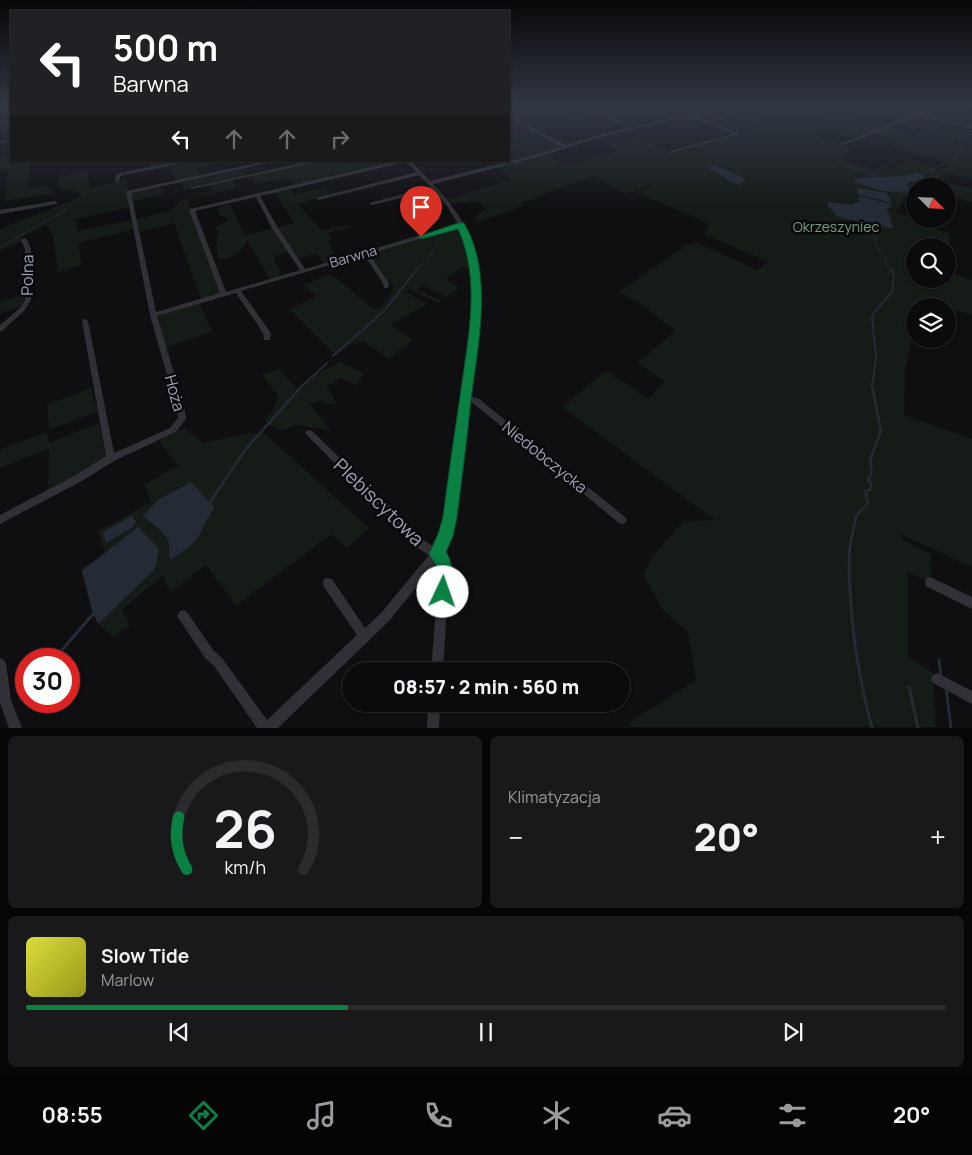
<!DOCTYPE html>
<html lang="pl">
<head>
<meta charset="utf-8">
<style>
  :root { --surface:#0b0b0d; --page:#19191b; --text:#f1f3f6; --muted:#9a9b9d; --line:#2b2b2e; --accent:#0b8043 }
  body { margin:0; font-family:Manrope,sans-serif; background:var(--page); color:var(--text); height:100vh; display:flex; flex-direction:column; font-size:19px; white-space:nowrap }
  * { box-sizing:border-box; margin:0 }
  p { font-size:16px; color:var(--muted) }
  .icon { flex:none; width:28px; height:28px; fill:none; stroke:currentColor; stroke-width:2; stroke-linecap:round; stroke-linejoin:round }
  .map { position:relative; height:728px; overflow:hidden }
  .side { display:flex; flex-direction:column; gap:8px; padding:8px; background:#060607; flex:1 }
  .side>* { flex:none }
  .hud { position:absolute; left:10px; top:10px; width:500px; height:152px; border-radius:0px; box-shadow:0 1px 4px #0004,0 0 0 1px var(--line); background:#202124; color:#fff; overflow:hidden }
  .needle { width:32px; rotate:114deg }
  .controls { position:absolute; left:906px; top:178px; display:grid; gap:10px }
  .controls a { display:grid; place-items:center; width:50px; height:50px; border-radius:50%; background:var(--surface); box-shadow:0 1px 4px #0004,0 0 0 1px var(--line); font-size:25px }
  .speed { position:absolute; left:15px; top:648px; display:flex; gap:10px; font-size:25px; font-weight:700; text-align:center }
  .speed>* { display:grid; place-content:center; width:65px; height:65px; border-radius:50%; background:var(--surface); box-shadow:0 1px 4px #0004,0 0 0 1px var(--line); line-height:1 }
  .speed .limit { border:8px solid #d22; background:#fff; color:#111 }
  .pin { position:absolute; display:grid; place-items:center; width:42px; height:42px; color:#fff; margin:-51px -21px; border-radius:50% 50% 50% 0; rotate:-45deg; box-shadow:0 0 5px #0007 }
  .pin .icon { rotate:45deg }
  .me { position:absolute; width:55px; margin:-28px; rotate:3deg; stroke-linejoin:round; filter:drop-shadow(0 0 4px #0008) }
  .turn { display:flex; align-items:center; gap:18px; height:105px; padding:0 20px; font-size:22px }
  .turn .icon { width:65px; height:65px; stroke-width:2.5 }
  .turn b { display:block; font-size:35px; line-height:42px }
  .lanes { display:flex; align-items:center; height:48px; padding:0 20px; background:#0003; justify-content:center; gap:25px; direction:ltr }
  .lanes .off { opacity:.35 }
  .big { font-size:38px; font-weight:800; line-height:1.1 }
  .side .card { flex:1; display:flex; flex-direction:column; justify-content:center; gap:8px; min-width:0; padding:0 18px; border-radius:8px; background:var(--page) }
  .side .dial { align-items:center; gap:0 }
  .dial svg { height:130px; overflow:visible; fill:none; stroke:var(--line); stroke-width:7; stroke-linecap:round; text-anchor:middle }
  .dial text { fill:var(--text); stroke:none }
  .song { display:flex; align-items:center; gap:15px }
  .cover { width:60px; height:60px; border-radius:8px; background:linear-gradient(135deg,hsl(60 70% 55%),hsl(60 70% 35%)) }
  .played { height:5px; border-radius:2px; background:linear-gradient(90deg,var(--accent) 35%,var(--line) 35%) }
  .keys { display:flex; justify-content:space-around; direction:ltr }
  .heat { display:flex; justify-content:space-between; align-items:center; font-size:28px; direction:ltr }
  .side .tiles { flex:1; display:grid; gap:8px; grid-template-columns:1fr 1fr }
  .card:last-child { grid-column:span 2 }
  .trip { position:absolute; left:342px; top:662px; width:288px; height:50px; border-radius:25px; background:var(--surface); box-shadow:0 1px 4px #0004,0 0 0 1px var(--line); font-weight:800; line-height:50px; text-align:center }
  .menu { display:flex; height:80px; justify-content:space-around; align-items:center; background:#040405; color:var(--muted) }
  .menu .icon { width:35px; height:35px }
  .menu .current { color:var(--accent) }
  .menu b { font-size:22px; color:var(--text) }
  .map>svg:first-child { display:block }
  .built { fill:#1b1b1e }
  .green { fill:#151b17; fill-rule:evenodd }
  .water { fill:#252b35 }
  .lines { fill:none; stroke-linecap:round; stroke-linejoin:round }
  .stream-far3 { stroke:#252b35; stroke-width:1 }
  .stream-far2 { stroke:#252b35; stroke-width:2 }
  .stream-far1 { stroke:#252b35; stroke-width:2.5 }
  .stream { stroke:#252b35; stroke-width:3 }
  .street { fill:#303036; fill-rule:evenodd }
  .route { fill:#0b8043; stroke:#07532c }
  .labels { text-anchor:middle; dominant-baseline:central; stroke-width:5; stroke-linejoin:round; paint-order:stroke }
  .far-park-label { font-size:14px; fill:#749f7e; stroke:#0a0a0c }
  .far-street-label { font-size:14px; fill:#9fa2b3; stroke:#0a0a0c }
  .street-label { font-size:16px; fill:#9fa2b3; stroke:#0a0a0c }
  .near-street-label { font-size:19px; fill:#9fa2b3; stroke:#0a0a0c }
</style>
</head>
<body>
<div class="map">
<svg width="972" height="728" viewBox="0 0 972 728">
  <rect width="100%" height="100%" fill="#0f0f11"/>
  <polygon class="built" points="742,112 774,123 761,126 729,115"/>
  <g class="green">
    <path d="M 547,108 L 568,108 L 588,119 L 539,131 L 567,146 L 547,154 L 566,165 L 617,151 L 608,145 L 638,137 L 669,152 L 707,141 L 707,144 L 743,134 L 773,123 L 801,131 L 788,127 L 838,110 L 886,125 L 852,138 L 826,129 L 813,134 L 851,149 L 842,156 L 850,163 L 877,169 L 883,165 L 893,168 C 908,157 923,163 939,171 L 952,164 L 890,146 L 898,140 L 871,132 L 886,127 L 913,136 L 927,128 L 944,132 L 947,130 L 972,131 L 972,179 L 948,174 L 932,180 L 972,188 L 972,202 L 948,196 L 948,186 L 915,186 L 915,199 L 905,197 L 896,213 L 915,217 L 915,219 L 939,223 L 937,230 L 949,233 L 951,273 L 972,280 L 972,315 L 921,300 L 919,306 L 915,306 L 915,324 L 905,370 L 904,415 L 972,439 L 972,567 L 902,535 L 903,540 L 931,554 L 930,582 L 908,573 L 908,657 L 932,672 L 936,727 L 631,727 L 629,723 L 696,680 L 688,632 L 662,609 L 643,574 L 652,557 L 684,521 L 715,520 L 562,407 L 606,371 L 649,399 L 664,381 L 637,363 L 676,331 L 642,305 L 619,292 L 685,246 L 696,242 L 757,270 L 768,262 L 704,234 L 709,224 L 636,192 L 653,186 L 651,185 L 627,194 L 593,176 L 538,195 L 538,197 L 521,203 L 524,206 L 478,222 L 474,218 L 486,208 L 477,201 L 450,204 L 446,199 L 512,180 L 496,167 L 509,161 L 509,135 L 573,122 ZM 915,246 L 948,246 L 948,279 L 915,279 Z"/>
    <polygon points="902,108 969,108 972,110 972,127 925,112 911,118 918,112"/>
    <polygon points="10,156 8,165 29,161 28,188 47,186 53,193 5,201 8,169 0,170 0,158"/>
    <polygon points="149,161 230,161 196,168 199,176 175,181 170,167 126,174 152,169"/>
    <polygon points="320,161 346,161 349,164 361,161 386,161 389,164 295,185 291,177 255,184 250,176 232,180 237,188 187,199 224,293 201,299 174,223 140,231 136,219 169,211 182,200 213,191 210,185 133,201 130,192 160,186 164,194 184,189 182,181 241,169 247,176"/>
    <polygon points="88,170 89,188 127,180 128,208 75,219 77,231 131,220 133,229 79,243 81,265 58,272 53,237 47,225 20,238 24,240 0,251 0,229 82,196 72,189 60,191 58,176"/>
    <path d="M 289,188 L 294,195 L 324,188 L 331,194 L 298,204 L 322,231 L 348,225 L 351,227 L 328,233 L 333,239 L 328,241 L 338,259 L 324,264 L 317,253 L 300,259 L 289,252 L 273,256 L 282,276 L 270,280 L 247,240 C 242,251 232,260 219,258 C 215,249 218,239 218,230 L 215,227 L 230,219 L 220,215 L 217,209 L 220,206 L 230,204 L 245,235 L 294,223 L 274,191 Z"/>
    <polygon points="454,228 459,228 469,253 471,270 462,267 446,279 459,288 442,300 444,295 422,285 417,289 441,301 438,303 409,289 405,292 428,304 391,325 413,340 389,359 363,341 352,344 336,355 290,309 317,296 303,285 331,274 374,309 381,307 394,288 366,254"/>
    <path d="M 26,294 C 24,309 12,309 0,313 L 0,302 Z"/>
    <polygon points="199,303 213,332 165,348 156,319 158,316"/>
    <polygon points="340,362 364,373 357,385 340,378 327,386 337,404 330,405 322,400 309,403 331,430 295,425 282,431 271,426 265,419 271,413 279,397 262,375 280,369 299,391 316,374"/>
    <polygon points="91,388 98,412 49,429 47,405"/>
    <polygon points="99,423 106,456 86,471 48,490 49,449 0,468 0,449 47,432 49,443"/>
    <polygon points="185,428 203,443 242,434 263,432 369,528 347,548 332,534 236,605 206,565 171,592 162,576 122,610 130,625 113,637 98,624 92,610 81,569 105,553 98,531 151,502 145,484 178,466 159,441"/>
  </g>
  <g class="water">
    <polygon points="715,165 746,179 739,185 734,183 705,166"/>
    <polygon points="918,173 925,176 924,178 908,183 907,186 912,191 909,193 882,191 854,182 854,180 860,178 904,176"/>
    <polygon points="858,188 887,193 892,203 857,194"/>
    <polygon points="858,196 892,204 887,210 894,229 842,218 837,216 827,205 828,202 850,205 860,201"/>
    <path d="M 191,482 L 214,507 L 197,539 L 186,549 L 170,560 C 168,554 170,549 169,543 C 167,532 151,523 143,516 L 158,500 Z"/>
    <polygon points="132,516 136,522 132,528 106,543 103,532"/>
    <polygon points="138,527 159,549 155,569 98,624 92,610 82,571"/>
  </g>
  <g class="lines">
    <g class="stream-far3">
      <polyline points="709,162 721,162"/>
      <polyline points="836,162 876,176"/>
      <polyline points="921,174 956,159 962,150 959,138"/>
      <polyline points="871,227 878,249 887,258 884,261 891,270"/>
      <polyline points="0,247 67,209"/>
      <polyline points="416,270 432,254 439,239"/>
    </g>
    <g class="stream-far2">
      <polyline points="333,356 385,310 417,269"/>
      <polyline points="301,387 327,363"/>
      <polyline points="872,387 876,359 872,315 892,292 894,275 890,269"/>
    </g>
    <g class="stream-far1">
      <polyline points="210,502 245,450 302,386"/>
      <polyline points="852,536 856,516 868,503 865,491 870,490 871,484 868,480 872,472 870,460 881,431 872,386"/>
    </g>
    <g class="stream">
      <path d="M 852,535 C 848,552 849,571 850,589 C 852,636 860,682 872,728"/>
      <polyline points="54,659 94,613"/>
      <polyline points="939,660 941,677"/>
      <polyline points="909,687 918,728"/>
      <polyline points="946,688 951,728"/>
      <polyline points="20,699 26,692"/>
    </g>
    <g class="street">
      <path d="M 588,108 L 592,108 L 633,127 L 715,108 L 720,108 L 719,109 L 705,112 L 728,121 L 728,123 L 701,113 L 693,115 L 741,134 L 670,153 L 670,151 L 734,134 L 688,116 L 604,136 L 538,157 L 433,184 C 447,199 462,217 470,237 C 489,284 477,347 470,396 L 479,399 L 625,517 L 627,520 L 625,523 L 622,524 L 619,523 L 473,403 L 470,402 L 455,518 L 453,530 L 442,553 L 447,562 L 449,572 L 443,671 L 431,671 L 439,572 L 437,562 L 389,621 L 278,728 L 257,728 L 214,666 L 205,658 L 177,616 L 179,612 L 183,610 L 187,612 L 213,650 L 222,658 L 267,720 L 357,635 L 324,587 L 323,583 L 324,579 L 328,578 L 332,579 L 365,628 L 381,613 L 429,555 L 418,548 L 305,433 L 306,431 L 309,430 L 312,431 L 426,542 L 435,547 L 443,530 L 446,518 L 462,400 L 461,398 C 466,389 466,375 467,364 C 473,320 480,269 460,227 L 369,254 L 389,283 L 388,288 L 384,288 L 383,283 L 364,255 L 241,291 L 271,333 L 270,340 L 264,340 L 263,333 L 236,293 L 157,316 L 184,407 L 186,419 L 176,432 L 114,461 L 82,481 L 0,524 L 0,515 L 76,475 L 106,456 L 82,321 L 83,319 L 85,319 L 88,321 L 114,453 L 170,428 L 178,418 L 176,407 L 150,315 L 126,191 L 266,161 L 276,161 L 131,193 L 156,312 L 220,293 L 189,210 L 190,209 L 255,194 L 257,193 L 259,193 L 398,161 L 411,161 L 430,181 L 534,155 L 562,147 L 509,117 L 509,115 L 566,145 L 602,134 L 628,128 ZM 406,162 L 417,172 L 316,198 L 319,200 L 419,175 L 431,187 L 369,203 L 372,205 L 433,190 L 447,206 L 458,224 L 305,269 L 278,228 L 260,196 ZM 256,197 L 272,228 L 300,270 L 226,292 L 195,211 Z"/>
      <polygon points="897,108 902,108 922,112 923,113 972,127 972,129 920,115 844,145 840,144 916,114"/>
      <polygon points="11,140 11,142 0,143 0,141"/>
      <polygon points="181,161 191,161 123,175 120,177 119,182 115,181 116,175 120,173"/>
      <polygon points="310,161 320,161 192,189 190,188"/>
      <polygon points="55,201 58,203 57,204 0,214 0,210"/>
      <polygon points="24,238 27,240 31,249 31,300 24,311 2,331 0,331 0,325 19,309 25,300 25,249 21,240"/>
      <polygon points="930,577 972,597 972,609 926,586 925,582 926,578"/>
      <polygon points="0,658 4,660 6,664 11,700 22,728 9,728 0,703"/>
      <polygon points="937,673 972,691 972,704 933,683 931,679 933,675"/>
      <polygon points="428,704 440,704 439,728 427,728"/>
    </g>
  </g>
  <linearGradient id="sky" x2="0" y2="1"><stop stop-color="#080809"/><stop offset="0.51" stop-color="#313743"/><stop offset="1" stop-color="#313743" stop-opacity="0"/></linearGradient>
  <rect width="972" height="210" fill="url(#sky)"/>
  <path class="route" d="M 458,223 L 464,223 C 494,275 478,343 471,400 C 467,439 462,478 457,517 L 453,536 L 446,552 C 454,564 454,584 449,597 L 443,600 L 437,597 L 435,592 L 436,565 L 429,554 L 438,534 L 443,517 C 448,477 454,437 460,397 C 467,342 482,281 458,229 L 421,239 L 417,237 Z"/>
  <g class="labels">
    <g class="far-park-label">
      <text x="836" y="226">Okrzeszyniec</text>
    </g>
    <g class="far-street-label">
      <text transform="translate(353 256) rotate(-16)">Barwna</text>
    </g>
    <g class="street-label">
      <text transform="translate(27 275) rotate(-89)">Polna</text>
      <text transform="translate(175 393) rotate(75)">Hoża</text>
      <text transform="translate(545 457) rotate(39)">Niedobczycka</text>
    </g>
    <g class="near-street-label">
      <text transform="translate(379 502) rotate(44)">Plebiscytowa</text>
    </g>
  </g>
</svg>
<div class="controls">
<a><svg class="needle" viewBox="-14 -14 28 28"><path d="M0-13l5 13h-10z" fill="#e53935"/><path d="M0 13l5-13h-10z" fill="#9a9b9d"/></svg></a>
<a><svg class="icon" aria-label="search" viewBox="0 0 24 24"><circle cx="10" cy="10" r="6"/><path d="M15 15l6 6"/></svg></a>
<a><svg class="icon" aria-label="layers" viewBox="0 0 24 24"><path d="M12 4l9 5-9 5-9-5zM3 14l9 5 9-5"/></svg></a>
</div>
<div class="speed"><div class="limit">30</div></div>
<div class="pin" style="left:421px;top:237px;background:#d93025"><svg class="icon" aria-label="arrive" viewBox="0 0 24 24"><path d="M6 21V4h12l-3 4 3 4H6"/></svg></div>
<svg class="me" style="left:443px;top:592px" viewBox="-20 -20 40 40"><circle r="19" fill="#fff"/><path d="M0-13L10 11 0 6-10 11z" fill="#0b8043"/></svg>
<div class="trip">08:57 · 2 min · 560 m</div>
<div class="hud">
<div class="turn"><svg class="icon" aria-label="left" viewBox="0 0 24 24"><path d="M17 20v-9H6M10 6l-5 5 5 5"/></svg><div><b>500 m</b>Barwna</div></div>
<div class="lanes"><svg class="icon" aria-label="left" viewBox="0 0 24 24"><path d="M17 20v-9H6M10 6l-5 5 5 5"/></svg><svg class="icon off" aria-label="ahead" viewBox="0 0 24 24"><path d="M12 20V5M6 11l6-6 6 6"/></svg><svg class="icon off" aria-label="ahead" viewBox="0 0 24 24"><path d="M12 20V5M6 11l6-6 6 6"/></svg><svg class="icon off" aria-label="right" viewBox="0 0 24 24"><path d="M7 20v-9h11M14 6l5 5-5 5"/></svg></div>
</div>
</div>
<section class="side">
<div class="tiles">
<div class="card dial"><svg viewBox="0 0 100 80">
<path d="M14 69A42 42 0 1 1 86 69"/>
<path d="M14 69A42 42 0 0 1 9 37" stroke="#0b8043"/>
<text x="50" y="56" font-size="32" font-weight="700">26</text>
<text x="50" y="72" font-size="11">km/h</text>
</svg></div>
<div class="card"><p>Klimatyzacja</p>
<div class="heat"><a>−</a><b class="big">20°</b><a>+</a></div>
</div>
<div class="card">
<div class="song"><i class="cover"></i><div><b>Slow Tide</b><p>Marlow</p></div></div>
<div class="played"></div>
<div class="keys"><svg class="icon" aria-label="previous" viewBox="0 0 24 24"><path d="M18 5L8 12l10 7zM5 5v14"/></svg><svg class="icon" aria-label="pause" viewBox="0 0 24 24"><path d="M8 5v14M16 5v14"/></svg><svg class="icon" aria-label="next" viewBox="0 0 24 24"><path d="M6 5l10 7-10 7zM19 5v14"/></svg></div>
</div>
</div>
</section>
<nav class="menu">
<b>08:55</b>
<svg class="icon current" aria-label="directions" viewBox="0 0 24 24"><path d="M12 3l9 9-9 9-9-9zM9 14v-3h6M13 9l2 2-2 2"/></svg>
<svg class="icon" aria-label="music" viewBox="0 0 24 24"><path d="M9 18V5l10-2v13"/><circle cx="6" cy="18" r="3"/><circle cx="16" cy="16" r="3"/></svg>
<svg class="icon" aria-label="phone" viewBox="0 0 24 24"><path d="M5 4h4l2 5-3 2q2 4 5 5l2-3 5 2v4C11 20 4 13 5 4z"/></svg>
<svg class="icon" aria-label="climate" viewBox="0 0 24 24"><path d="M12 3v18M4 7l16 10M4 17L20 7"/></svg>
<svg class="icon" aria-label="car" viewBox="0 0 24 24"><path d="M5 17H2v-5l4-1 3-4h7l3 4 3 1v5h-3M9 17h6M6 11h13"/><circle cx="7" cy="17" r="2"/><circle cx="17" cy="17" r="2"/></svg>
<svg class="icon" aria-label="filters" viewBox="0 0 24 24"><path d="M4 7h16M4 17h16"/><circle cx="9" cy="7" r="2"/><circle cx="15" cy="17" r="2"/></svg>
<b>20°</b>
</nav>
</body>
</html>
